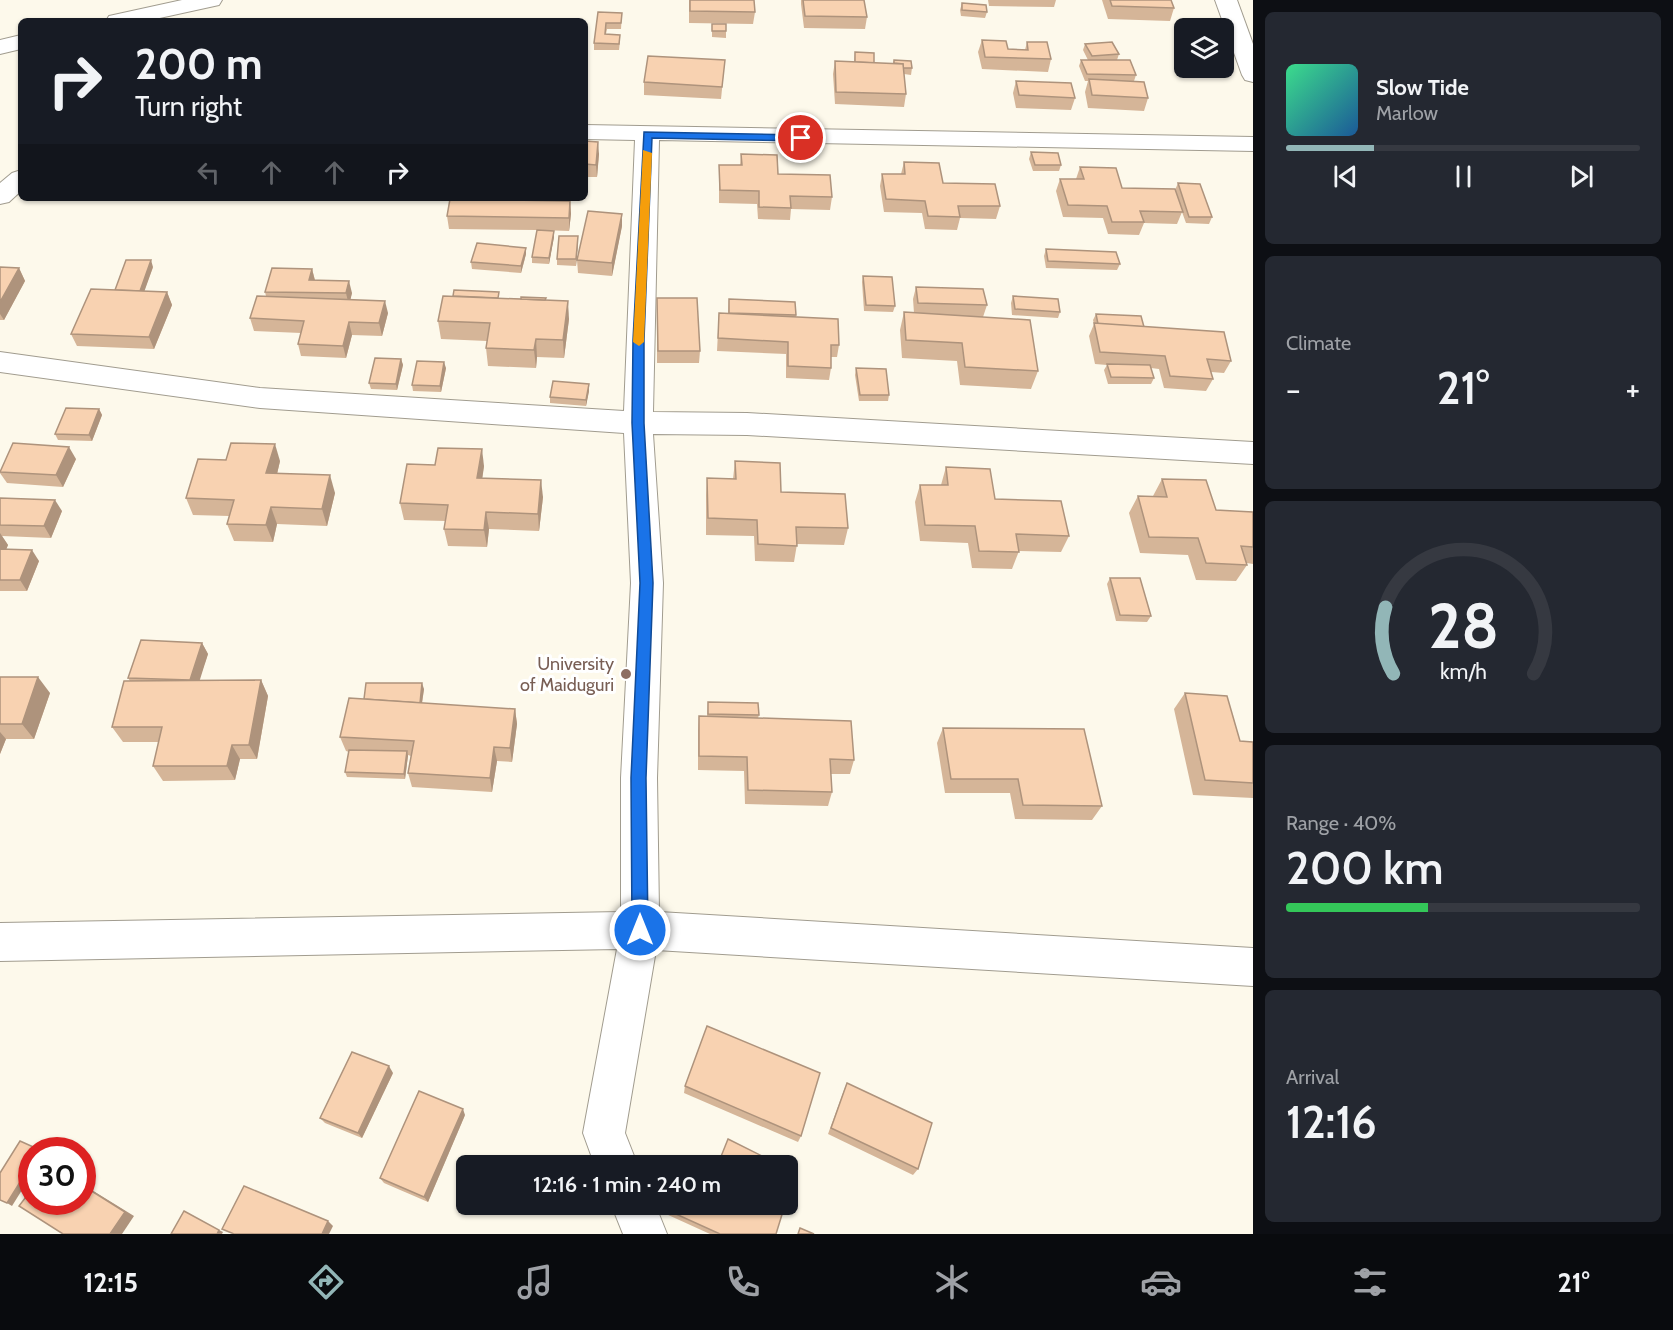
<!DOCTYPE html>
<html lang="en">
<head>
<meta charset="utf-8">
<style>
  :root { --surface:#171b24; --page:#242831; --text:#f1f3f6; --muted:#9ea1a6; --line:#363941; --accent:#92b6b7 }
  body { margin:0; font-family:Cabin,sans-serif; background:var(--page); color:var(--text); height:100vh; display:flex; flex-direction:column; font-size:22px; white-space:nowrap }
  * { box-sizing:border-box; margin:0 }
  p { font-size:20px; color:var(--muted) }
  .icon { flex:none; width:33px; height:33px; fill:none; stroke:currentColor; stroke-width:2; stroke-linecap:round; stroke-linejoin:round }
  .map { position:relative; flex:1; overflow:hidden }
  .panel { display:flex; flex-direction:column; gap:12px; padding:12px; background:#0d0f14; width:420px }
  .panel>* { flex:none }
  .top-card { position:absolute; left:18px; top:18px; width:570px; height:183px; border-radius:9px; box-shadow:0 2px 4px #0004; background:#171b24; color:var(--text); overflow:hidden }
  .tools { position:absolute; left:1174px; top:18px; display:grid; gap:12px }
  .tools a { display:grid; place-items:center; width:60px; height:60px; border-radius:9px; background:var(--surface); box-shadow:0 2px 4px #0004; font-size:30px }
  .speed { position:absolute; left:18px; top:1137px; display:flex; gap:12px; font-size:30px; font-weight:700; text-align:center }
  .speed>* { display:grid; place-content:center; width:78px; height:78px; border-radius:50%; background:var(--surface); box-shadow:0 2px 4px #0004; line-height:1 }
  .speed .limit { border:9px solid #d22; background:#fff; color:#111 }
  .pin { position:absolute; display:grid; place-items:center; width:51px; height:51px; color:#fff; margin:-26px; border:3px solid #fff; border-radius:50%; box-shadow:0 2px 6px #0007 }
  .me { position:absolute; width:66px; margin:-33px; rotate:0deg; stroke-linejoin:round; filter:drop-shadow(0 0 4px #0008) }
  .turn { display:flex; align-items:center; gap:21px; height:126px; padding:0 18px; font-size:27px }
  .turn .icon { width:78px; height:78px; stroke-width:2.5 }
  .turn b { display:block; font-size:42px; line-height:51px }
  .lanes { display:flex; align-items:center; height:57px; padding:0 18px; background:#0003; justify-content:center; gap:30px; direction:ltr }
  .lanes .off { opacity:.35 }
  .big { font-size:45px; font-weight:600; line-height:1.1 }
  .panel .tile { flex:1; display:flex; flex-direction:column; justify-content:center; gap:9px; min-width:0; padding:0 21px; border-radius:9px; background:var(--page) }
  .panel .dial { align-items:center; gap:0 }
  .dial svg { height:156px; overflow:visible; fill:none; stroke:var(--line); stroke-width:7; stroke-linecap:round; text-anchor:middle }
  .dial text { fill:var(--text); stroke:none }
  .song { display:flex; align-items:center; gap:18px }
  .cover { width:72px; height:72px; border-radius:9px; background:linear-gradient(135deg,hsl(150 70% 55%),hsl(210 70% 35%)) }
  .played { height:6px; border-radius:3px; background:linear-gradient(90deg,var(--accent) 25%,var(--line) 25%) }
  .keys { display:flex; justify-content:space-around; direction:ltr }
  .heat { display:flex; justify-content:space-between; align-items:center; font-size:33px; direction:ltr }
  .charge { height:9px; border-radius:4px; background:linear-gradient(90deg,#34c759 40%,var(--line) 0) }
  .trip { position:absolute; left:456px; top:1155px; width:342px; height:60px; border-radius:9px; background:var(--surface); box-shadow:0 2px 4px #0004; font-weight:600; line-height:60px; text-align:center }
  .menu { display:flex; height:96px; justify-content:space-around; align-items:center; background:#090b0e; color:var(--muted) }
  .menu .icon { width:42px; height:42px }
  .menu .current { color:var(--accent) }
  .menu b { font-size:27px; color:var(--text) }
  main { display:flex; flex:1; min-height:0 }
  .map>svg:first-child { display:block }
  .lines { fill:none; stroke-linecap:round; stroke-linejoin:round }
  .minor-casing { stroke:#a19c8f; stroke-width:2 }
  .minor { fill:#fff; fill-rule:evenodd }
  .wall { fill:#d5b598 }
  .shaded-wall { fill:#ae937c }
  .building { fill:#f8d2b1; stroke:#ae937c; stroke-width:1.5 }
  .route { fill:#1a73e8; stroke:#114b97; stroke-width:1.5 }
  .slow { fill:#f59e0b }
  .education-dot { fill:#8d6e63; stroke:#fff; stroke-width:2 }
  .labels { text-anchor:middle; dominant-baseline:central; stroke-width:6; stroke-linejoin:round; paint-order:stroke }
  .education-label { font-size:18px; fill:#785e54; stroke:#fff; text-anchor:end }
</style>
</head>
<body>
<main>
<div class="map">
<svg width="1253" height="1234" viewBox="0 0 1253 1234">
  <rect width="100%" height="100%" fill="#fdf9eb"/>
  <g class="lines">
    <defs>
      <g id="minor">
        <polygon points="182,0 222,0 219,5 146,21 106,21 109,16"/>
        <polygon points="1215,0 1237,0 1253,44 1253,82 1245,80 1242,75"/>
        <polygon points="21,35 21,49 0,54 0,40"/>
        <polygon points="585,125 1253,137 1253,151 659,140 653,412 747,413 1253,442 1253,464 747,435 653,434 663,583 657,778 659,912 1253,948 1253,986 656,950 625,1133 638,1166 595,1166 583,1133 617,949 0,961 0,923 621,912 621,778 631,583 624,433 260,408 0,372 0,352 260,388 624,411 635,140 585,139"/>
        <polygon points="21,170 21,191 9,202 0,204 0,183 12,173"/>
        <polygon points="611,1204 655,1204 667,1234 623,1234"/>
      </g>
    </defs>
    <use href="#minor" class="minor-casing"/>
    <use href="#minor" class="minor"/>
  </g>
  <g class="wall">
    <polygon points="689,0 755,12 753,24 689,23"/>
    <polygon points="801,0 864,0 867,17 865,29 804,28 801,4"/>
    <polygon points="988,0 1056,0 1054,7 989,6"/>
    <polygon points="1102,0 1171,0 1174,8 1170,21 1108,19"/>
    <polygon points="962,3 987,12 985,18 961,16 960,10"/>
    <polygon points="598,12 622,13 621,29 607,29 606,34 620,41 619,50 594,50 594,43"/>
    <polygon points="712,24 726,24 726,38 712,37"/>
    <polygon points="982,40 1008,49 1025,50 1027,42 1051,59 1048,72 982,69 978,52"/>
    <polygon points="1085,44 1119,54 1117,60 1136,75 1134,81 1119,81 1148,98 1144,111 1088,108 1085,92 1088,81 1085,81 1079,66 1081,60 1088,60 1083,50"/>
    <polygon points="855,52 874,63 893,63 894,60 912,68 911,75 904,74 906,94 904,107 835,104 833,74 835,61 854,62"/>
    <polygon points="725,60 721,99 644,95 644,82"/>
    <polygon points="1016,81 1075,98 1071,110 1016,108 1013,93"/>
    <polygon points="585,141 599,154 597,177 585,177"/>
    <polygon points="1031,152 1061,165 1059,171 1033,171 1029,159"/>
    <polygon points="741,154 778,174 832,197 830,210 791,209 790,220 758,219 757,204 719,203 719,165 740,165"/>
    <polygon points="904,162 943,183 1000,206 996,219 960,218 957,230 925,229 922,213 884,212 880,186 882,174 901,174"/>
    <polygon points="1080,167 1122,188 1175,190 1178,183 1212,217 1209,224 1186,223 1182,212 1177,224 1144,223 1139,235 1108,234 1103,218 1063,217 1056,191 1060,179 1076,179"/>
    <polygon points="570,201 571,214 569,231 541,230 554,231 554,237 549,264 532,263 532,257 537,230 449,229 447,216"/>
    <polygon points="622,226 612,276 578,273 577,260"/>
    <polygon points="578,243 576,266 557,265 557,259"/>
    <polygon points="526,248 526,254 521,273 472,269 471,262"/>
    <polygon points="1046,249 1120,264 1117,270 1046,268 1044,256"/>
    <polygon points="0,267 19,268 25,281 4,320 0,320"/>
    <polygon points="153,267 144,291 167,292 172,305 154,349 77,346 71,334 115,290"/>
    <polygon points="312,269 315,280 352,293 350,299 388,313 382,336 352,335 346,358 301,356 298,344 301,333 254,331 250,318 266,296 265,292"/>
    <polygon points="863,276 895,306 893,312 864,311 862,282"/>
    <polygon points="916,287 987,305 983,317 1038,371 1031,389 960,385 957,361 902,358 900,330 904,312 914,313 913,299"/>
    <polygon points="1013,296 1060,312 1058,318 1012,315 1011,303"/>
    <polygon points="500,298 546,300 569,319 564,358 537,357 536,368 488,366 486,348 487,341 441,339 438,321"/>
    <polygon points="657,298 700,351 699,363 657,363"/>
    <polygon points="729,299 796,315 796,317 839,345 837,357 831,357 831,368 829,380 786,378 786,354 717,351 719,313 728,314"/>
    <polygon points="1096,314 1144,327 1231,361 1224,373 1211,372 1213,379 1206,391 1164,388 1159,369 1151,368 1154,378 1151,384 1108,384 1104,370 1107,365 1095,364 1089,336 1094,324 1093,320"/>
    <polygon points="401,359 403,365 397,390 371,389 369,383"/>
    <polygon points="446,368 441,392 413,391 412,385"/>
    <polygon points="856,368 889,395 888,401 859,401 855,375"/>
    <polygon points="589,384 589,391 586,406 550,403 550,397"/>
    <polygon points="99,409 102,415 92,441 58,440 55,434"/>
    <polygon points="76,459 63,487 7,483 0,473 0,470"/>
    <polygon points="280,461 277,474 335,493 327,526 277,524 273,542 234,541 227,524 229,516 193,515 186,498"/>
    <polygon points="735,461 781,492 848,528 844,545 797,544 794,562 755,561 754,536 706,535 706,495 707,478 733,479"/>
    <polygon points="484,466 482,478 543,497 539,531 489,529 487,547 448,546 444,529 446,521 404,520 400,503"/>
    <polygon points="946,467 995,499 1069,536 1061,552 1019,551 1012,569 972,568 968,543 920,541 915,502 920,485 941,485"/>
    <polygon points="1162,479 1216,510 1253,512 1253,564 1247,563 1247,565 1236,581 1196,580 1188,555 1140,553 1129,513 1138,496 1153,496"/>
    <polygon points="0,498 62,511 51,538 2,536 8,545 6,549 39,561 27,591 0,591"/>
    <polygon points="1110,578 1151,616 1147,622 1116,621 1107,584"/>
    <polygon points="202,643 208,654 199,680 261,680 268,696 257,759 240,759 235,780 163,781 153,766 159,742 123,742 112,727 130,681 128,678"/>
    <polygon points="0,677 50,693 34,739 6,739 0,754"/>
    <polygon points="424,689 422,703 515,709 517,724 512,762 497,761 492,792 412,787 408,773 411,756 408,755 405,779 347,777 345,772 349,752 346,751 340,737 364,699"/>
    <polygon points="1185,693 1240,741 1253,742 1253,798 1193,795 1174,709"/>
    <polygon points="708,702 759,715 758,718 854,760 850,774 831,774 832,792 828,806 745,804 744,771 698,770 698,731 699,716 707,717"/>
    <polygon points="943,728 1102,806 1092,820 1015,819 1010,793 945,793 937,743"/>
    <polygon points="393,1073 362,1138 325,1123 320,1118"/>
    <polygon points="847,1083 918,1169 913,1175 828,1134 844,1090"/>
    <polygon points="685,1086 801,1136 798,1142 684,1093"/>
    <polygon points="465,1115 428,1202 384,1183 380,1178"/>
    <polygon points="656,1204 776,1234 710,1234 655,1209"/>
  </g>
  <g class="shaded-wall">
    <polygon points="598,142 599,154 597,177 596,165"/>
    <polygon points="570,201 571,214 569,231 569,218"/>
    <polygon points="622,214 622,226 612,276 612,263"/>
    <polygon points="554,231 554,237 549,264 549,258"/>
    <polygon points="578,236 578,243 576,266 576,259"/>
    <polygon points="526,248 526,254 521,273 521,266"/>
    <polygon points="151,260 153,267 142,298 140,291"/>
    <polygon points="19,268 25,281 4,320 0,314 0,302"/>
    <polygon points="312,269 315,281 309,280"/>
    <polygon points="349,281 352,293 349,306 346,293"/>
    <polygon points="167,292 172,305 154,349 149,337"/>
    <polygon points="385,301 388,313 382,336 379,323"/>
    <polygon points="568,301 569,319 564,358 563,340"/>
    <polygon points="349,322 352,335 346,358 343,346"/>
    <polygon points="536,339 537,357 536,368 534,350"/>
    <polygon points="401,359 403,365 397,390 396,384"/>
    <polygon points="444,362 446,368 441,392 440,386"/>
    <polygon points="589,384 589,391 586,406 586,400"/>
    <polygon points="99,409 102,415 92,441 89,435"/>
    <polygon points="275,444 280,461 273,491 266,473"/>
    <polygon points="69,447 76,459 63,487 56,475"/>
    <polygon points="482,449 484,466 480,495 477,478"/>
    <polygon points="330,475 335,493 327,526 322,509"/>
    <polygon points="541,480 543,497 539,531 538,514"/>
    <polygon points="55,500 62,511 51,538 44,526"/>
    <polygon points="271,507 277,524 273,542 266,525"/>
    <polygon points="486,512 489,529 487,547 484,530"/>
    <polygon points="0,533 8,545 2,560 0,557"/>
    <polygon points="32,550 39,561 27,591 20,580"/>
    <polygon points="202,643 208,654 196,692 190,681"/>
    <polygon points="38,677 50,693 34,739 22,724"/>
    <polygon points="261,680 268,696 257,759 249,745"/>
    <polygon points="422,683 424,689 421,709 420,703"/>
    <polygon points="515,709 517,724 512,762 510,748"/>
    <polygon points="0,732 6,739 0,754"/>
    <polygon points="232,745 240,759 235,780 227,766"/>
    <polygon points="494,747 497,761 492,792 490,778"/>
    <polygon points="407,751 408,756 405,779 404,774"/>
    <polygon points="389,1066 393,1073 362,1138 358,1133"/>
    <polygon points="463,1109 465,1115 428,1202 424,1197"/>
    <polygon points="32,1163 32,1174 12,1206 7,1203"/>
    <polygon points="82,1184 134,1216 122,1234 110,1234"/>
    <polygon points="328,1221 333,1226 329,1234 322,1234"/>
    <polygon points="219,1230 223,1232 222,1234 217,1234"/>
  </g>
  <g class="building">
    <polygon points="690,0 754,0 755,12 690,11"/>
    <polygon points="803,0 864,0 867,17 805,16"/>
    <polygon points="1110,0 1171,0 1174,8 1112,6"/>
    <polygon points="962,3 986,5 987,12 962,10"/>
    <polygon points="598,12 622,13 621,23 606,23 605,34 620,35 619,44 594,43"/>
    <rect x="712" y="24" width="14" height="7"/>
    <polygon points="982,40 1006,41 1008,49 1028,50 1027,42 1047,42 1051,59 985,57"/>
    <polygon points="1112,42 1119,54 1092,56 1085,44"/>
    <polygon points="855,52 874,53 874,63 855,62"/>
    <polygon points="648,56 725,60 722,87 644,82"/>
    <polygon points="894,60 911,61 912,68 903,68 903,64 894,63"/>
    <polygon points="1081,60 1130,60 1136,75 1087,74"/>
    <polygon points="835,61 903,64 906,94 836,92"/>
    <polygon points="1089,79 1144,82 1148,98 1092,95"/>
    <polygon points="1016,81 1071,83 1075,98 1019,95"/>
    <polygon points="585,141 598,142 596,165 585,164"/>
    <polygon points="1031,152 1058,153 1061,165 1035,165"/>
    <polygon points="741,154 777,155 778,174 830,175 832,197 790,196 791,208 759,207 759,191 720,190 719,165 742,165"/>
    <polygon points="904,162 939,163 943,183 995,184 1000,206 958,206 960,217 928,216 925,201 886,199 882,174 905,174"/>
    <polygon points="1080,167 1116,168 1122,188 1175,189 1183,212 1140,211 1144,222 1112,222 1107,206 1068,205 1060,179 1084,179"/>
    <polygon points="1178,183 1200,184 1212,217 1189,217"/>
    <polygon points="450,199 570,201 569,218 447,216"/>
    <polygon points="588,211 622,214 612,263 577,260"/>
    <polygon points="537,230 554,231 549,258 532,257"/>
    <polygon points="559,236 578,236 576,259 557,259"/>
    <polygon points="477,243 526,248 521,266 471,262"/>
    <polygon points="1046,249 1116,252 1120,264 1048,261"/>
    <polygon points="126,260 151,260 140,291 115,290"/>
    <polygon points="0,267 19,268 0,302"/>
    <polygon points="272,268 312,269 309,280 349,281 346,293 265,292"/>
    <polygon points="863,276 892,277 895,306 866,305"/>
    <polygon points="916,287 983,289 987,305 918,303"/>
    <polygon points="91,289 167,292 149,337 71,334"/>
    <polygon points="454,290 499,292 498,298 453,296"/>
    <polygon points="257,296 385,301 379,323 349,322 343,346 298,344 304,321 250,318"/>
    <polygon points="443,296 568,301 563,340 536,339 534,350 486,348 490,323 438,321"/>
    <polygon points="1013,296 1058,299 1060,312 1015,309"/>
    <polygon points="521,297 546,298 545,300 521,299"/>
    <polygon points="657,298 697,298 700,351 658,351"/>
    <polygon points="729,299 795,302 796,315 729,313"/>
    <polygon points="904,312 1030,320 1038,371 965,367 962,343 906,340"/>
    <polygon points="719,313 838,319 839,345 831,345 831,368 788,366 788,342 718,338"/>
    <polygon points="1096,314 1141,316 1144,327 1098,324"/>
    <polygon points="1094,323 1224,332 1231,361 1207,359 1213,379 1170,376 1165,356 1100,352"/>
    <polygon points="375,358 401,359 396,384 369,383"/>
    <polygon points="417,361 444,362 440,386 412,385"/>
    <polygon points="1107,364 1150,365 1154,378 1111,377"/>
    <polygon points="856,368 886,369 889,395 860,395"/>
    <polygon points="553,381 589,384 586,400 550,397"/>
    <polygon points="66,408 99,409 89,435 55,434"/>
    <polygon points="13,443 69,447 56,475 0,472"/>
    <polygon points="231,443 275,444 266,473 330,475 322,509 271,507 266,525 227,524 234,500 186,498 198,459 226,460"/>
    <polygon points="438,448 482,449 477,478 541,480 538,514 486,512 484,530 444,529 448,505 400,503 407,464 435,465"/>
    <polygon points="735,461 780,463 781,492 845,494 848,528 796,527 797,546 758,544 757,520 708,518 707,478 736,479"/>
    <polygon points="946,467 990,469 995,499 1061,501 1069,536 1016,534 1019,552 979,551 975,526 925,525 920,485 948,485"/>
    <polygon points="1162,479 1206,480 1216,510 1253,512 1253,547 1241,546 1247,565 1206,563 1198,538 1149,537 1138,496 1167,497"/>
    <polygon points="0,498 55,500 44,526 0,525"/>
    <polygon points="0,549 32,550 20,580 0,580"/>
    <polygon points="1110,578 1140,578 1151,616 1120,615"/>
    <polygon points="141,640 202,643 190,680 128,678"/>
    <polygon points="0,677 38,677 22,724 0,724"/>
    <polygon points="261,680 249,745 232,745 227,766 153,766 162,727 112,727 124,681"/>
    <polygon points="366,683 422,683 420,703 364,699"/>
    <polygon points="1185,693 1227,696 1240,741 1253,742 1253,783 1205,780"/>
    <polygon points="349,698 515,709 510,748 494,747 490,778 408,773 414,741 340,737"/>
    <polygon points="708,702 758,703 759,715 708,714"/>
    <polygon points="699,716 851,721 854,760 830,759 832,792 748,790 747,757 699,756"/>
    <polygon points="943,728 1084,729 1102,806 1023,805 1018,779 951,779"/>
    <polygon points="349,750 407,751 404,774 345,772"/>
    <polygon points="707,1026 820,1073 801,1136 685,1086"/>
    <polygon points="352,1052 389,1066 358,1133 320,1118"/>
    <polygon points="847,1083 932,1123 918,1169 831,1128"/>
    <polygon points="419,1091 463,1109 424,1197 380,1178"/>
    <polygon points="728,1139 770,1160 768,1166 720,1166 718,1164"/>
    <polygon points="20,1141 40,1150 32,1150 32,1163 7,1203 0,1200 0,1173"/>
    <polygon points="672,1158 689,1166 670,1166"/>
    <polygon points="82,1185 125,1212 110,1234 63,1234 19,1206 32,1189 32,1202 82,1202"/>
    <polygon points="244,1186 328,1221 322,1234 234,1234 222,1229"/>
    <polygon points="777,1204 784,1208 776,1234 720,1234 656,1205"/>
    <polygon points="184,1211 219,1230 217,1234 171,1234"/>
    <polygon points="800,1228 814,1234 798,1234"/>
  </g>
  <polygon class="route" points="644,132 801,135 806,138 801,141 652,138 644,340 644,423 653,583 646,778 648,930 646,936 640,938 634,936 632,930 631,778 640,583 632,423 633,340"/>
  <polygon class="slow" points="643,150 652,153 644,342 639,346 633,342"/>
  <circle class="education-dot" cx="626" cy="674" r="6"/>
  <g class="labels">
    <g class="education-label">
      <text x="614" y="664">University<tspan x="614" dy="21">of Maiduguri</tspan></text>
    </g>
  </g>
</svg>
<div class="tools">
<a><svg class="icon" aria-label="layers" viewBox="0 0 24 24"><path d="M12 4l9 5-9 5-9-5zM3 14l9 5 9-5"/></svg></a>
</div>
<div class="speed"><div class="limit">30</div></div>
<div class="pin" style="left:801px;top:138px;background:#d93025"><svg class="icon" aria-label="arrive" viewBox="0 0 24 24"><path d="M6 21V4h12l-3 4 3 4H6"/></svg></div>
<svg class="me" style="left:640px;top:930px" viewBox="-20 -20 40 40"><circle r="17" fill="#1a73e8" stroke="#fff" stroke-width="3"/><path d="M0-11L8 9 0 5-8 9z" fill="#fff"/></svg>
<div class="trip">12:16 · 1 min · 240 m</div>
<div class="top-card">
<div class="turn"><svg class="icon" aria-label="right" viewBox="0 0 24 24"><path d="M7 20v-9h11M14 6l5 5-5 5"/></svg><div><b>200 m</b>Turn right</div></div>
<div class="lanes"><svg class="icon off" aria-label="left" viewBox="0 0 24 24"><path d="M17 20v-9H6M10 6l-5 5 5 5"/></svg><svg class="icon off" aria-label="ahead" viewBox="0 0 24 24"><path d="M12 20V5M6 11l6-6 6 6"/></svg><svg class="icon off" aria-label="ahead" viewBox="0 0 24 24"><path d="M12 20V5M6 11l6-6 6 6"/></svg><svg class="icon" aria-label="right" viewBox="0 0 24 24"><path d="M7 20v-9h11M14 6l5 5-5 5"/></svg></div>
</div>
</div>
<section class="panel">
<div class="tile">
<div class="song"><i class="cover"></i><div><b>Slow Tide</b><p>Marlow</p></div></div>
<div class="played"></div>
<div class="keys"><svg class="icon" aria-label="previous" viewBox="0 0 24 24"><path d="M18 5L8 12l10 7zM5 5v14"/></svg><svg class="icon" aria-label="pause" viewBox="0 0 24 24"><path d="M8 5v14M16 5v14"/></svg><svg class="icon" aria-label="next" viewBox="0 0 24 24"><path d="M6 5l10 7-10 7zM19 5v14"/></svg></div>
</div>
<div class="tile"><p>Climate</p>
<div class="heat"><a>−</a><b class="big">21°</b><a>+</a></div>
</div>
<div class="tile dial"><svg viewBox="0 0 100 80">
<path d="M14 69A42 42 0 1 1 86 69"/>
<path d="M14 69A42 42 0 0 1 10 35" stroke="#92b6b7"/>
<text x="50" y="56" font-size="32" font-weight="700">28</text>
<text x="50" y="72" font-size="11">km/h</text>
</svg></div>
<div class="tile"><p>Range · 40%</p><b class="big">200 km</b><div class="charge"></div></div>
<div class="tile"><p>Arrival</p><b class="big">12:16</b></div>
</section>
</main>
<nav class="menu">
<b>12:15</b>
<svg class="icon current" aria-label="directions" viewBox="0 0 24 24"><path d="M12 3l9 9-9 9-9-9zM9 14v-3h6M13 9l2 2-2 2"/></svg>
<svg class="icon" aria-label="music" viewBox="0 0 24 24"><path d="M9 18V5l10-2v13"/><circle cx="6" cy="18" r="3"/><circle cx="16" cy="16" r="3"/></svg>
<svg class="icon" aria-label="phone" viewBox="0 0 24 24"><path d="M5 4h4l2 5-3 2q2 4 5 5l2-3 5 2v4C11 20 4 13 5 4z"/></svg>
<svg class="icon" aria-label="climate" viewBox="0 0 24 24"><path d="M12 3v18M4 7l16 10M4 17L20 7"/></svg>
<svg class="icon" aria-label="car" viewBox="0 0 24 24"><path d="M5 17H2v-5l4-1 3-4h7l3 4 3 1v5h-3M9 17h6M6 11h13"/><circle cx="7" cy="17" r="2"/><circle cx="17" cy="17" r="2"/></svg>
<svg class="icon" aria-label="filters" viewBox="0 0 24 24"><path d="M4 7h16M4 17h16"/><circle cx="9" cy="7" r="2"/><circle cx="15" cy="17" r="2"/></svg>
<b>21°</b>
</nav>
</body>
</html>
